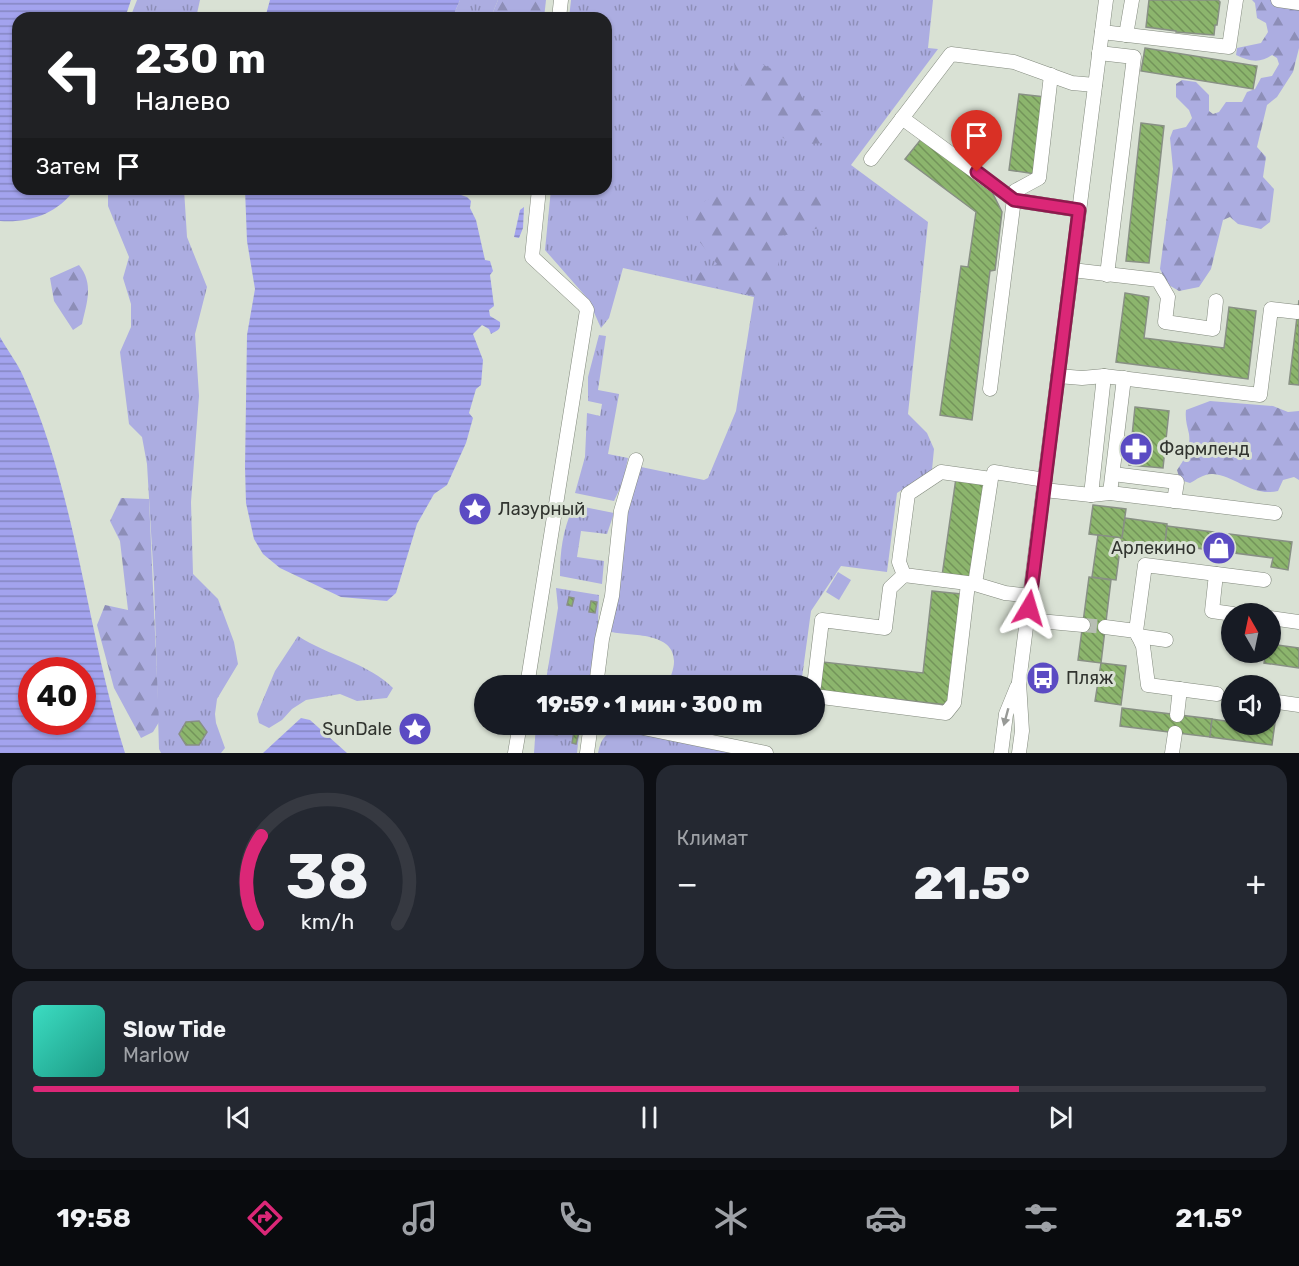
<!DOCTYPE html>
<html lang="ru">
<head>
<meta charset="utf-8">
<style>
  :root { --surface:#171b24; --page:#242831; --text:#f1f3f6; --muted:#9ea1a6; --line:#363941; --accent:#db2777 }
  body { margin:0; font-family:Rubik,sans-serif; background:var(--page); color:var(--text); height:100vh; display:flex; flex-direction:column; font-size:22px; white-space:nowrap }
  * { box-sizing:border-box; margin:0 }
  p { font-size:20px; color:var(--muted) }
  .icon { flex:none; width:33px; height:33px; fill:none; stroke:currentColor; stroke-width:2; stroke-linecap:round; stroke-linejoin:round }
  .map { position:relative; height:753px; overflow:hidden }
  .drawer { display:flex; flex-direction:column; gap:12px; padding:12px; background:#0d0f14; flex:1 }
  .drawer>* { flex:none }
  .hud { position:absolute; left:12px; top:12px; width:600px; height:183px; border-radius:18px; box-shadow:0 2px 4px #0004; background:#202124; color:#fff; overflow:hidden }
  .needle { width:39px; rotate:351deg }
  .tools { position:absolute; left:1221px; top:603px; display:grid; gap:12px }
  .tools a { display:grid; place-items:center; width:60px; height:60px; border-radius:50%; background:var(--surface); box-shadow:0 2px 4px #0004; font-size:30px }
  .speed { position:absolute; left:18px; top:657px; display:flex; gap:12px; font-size:30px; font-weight:700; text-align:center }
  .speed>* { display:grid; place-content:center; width:78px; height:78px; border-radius:50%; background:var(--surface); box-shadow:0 2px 4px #0004; line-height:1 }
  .speed .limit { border:9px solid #d22; background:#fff; color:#111 }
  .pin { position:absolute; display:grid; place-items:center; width:51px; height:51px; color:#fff; margin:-62px -26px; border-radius:50% 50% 50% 0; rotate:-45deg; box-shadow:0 0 6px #0007 }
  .pin .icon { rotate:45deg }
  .me { position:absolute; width:66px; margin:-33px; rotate:7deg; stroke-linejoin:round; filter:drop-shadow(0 0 4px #0008) }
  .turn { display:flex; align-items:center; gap:21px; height:126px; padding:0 24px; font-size:27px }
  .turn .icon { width:78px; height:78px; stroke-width:2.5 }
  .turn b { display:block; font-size:42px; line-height:51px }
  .then { display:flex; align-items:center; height:57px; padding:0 24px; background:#0003; gap:12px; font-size:22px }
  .big { font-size:45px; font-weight:800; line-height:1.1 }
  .drawer .tile { flex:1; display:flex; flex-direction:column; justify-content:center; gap:9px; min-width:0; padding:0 21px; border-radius:18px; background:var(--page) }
  .drawer .dial { align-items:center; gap:0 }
  .dial svg { height:156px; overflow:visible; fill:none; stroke:var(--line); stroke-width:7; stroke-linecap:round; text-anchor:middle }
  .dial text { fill:var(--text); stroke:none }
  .song { display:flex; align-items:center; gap:18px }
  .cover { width:72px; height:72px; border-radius:9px; background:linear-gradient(135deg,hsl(170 70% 55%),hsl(170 70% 35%)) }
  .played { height:6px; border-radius:3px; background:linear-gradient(90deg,var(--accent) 80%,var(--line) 80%) }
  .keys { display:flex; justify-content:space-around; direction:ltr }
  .heat { display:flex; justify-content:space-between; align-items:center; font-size:33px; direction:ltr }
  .drawer .tiles { flex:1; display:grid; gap:12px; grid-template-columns:1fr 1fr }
  .tile:last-child { grid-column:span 2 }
  .trip { position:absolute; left:474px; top:675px; width:351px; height:60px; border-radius:30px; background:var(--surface); box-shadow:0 2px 4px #0004; font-weight:800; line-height:60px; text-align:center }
  .menu { display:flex; height:96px; justify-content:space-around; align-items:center; background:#090b0e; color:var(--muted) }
  .menu .icon { width:42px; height:42px }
  .menu .selected { color:var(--accent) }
  .menu b { font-size:27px; color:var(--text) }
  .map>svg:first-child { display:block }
  .grass { fill:url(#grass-tufts) }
  .forest { fill:url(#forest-firs) }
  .pitch { fill:#acade1 }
  .water { fill:url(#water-rules); fill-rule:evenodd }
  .building { fill:url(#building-back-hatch); stroke:#889084; stroke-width:1.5 }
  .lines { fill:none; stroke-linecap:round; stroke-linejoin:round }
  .minor-tunnel { stroke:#b7beb3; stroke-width:14; stroke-dasharray:14 7; stroke-linecap:butt }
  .minor-casing { stroke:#82897d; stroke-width:15 }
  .minor { stroke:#fff; stroke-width:14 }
  .oneway { fill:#989a97 }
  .route-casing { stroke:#8e194d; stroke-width:15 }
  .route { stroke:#db2777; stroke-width:10 }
  .labels { text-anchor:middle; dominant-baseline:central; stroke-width:6; stroke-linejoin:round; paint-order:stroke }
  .poi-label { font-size:18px; fill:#31342f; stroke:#d9e1d4; text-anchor:start }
</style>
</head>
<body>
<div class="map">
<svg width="1299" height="753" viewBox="0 0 1299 753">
  <defs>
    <pattern id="grass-tufts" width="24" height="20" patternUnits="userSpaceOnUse" patternTransform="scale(1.5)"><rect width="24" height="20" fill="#acade1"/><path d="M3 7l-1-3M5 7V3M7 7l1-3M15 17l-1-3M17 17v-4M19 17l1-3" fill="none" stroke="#8d8eb7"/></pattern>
    <pattern id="forest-firs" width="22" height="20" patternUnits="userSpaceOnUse" patternTransform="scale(1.5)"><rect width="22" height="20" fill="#acade1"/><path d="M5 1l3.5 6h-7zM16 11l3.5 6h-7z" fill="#8d8eb7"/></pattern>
    <pattern id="water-rules" width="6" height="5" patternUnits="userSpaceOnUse" patternTransform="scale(1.5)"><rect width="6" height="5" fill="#a3a3ee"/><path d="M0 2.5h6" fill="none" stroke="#8586c1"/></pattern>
    <pattern id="building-back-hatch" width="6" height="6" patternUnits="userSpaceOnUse" patternTransform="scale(1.5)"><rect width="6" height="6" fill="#8cb56d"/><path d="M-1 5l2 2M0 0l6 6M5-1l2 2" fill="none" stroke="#73945a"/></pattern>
  </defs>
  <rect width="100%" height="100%" fill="#d9e1d4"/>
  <g class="grass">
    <polygon points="137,0 200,0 196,18 130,18"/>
    <polygon points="460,0 498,0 493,12 497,18 465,18 461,14 456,17 454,14"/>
    <path d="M 571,0 L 933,0 L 928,48 L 938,49 L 851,165 L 928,222 L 908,414 L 927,433 L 934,449 L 932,470 L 897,493 L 887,572 L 841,566 L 811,611 L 801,685 L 668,685 C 670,678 674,669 674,662 C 675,632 632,636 611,632 L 627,507 L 641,467 L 704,480 L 708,478 L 736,411 L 754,297 L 623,268 L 609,318 L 601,328 L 588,299 L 545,250 L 551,189 L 606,189 L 606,18 L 569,18 Z"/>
    <polygon points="108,189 184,189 187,237 207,287 195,334 199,396 191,502 193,574 218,599 234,642 238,664 217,699 215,714 216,723 225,748 221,753 161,753 159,749 154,582 147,464 142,437 129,424 120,352 131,327 131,304 123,278 129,257 108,206"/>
    <polygon points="599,335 606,336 598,390 619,394 608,454 628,458 623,482 614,501 575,493 585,457 587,413 600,416 602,404 588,401 588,377"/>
    <path d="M 574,505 L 614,513 L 607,534 L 581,531 L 577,557 L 604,561 L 602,584 L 560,576 C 560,550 563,529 574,505 Z"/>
    <polygon points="556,588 599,595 598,623 590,685 545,686 558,608"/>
    <path d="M 298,636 C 327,655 370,664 393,688 L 387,698 L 357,701 L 340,694 L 306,700 L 292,709 L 282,720 L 269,728 L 259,723 L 257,714 L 275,671 Z"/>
    <polygon points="573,724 580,726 577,753 534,753 536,725"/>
    <path d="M 621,726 L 738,753 L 598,753 C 601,737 607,733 621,726 Z"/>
  </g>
  <g class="forest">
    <polygon points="498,0 546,0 544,18 497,18 493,12"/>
    <path d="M 1252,0 L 1299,0 L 1299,48 L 1293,72 L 1277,97 L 1267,105 L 1257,147 L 1266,157 L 1263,177 L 1274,189 L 1270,222 L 1261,229 L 1238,224 L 1230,217 L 1223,220 L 1211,269 L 1199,287 L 1179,291 L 1167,284 L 1160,269 L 1173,169 L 1170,138 L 1173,130 L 1186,127 L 1192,118 L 1189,110 L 1176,97 L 1176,84 L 1182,80 L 1196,82 L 1209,95 L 1209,111 L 1213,114 L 1219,112 L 1226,102 L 1242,102 L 1247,92 L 1255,89 L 1261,78 L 1272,76 L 1279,64 L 1277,58 L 1272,55 C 1260,64 1248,61 1236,55 L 1237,48 L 1261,43 L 1268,32 L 1266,23 L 1257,18 L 1255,3 Z"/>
    <path d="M 734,59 L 753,60 L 796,80 C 801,102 808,108 830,114 L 824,143 L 793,145 L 775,132 L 735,76 Z"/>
    <polygon points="815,189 828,207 820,228 776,237 779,272 755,296 692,283 693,276 717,264 689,228 687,209 716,196"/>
    <path d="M 79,265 C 94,284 87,302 82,324 L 73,330 L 54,301 L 50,278 Z"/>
    <path d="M 1210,401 L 1273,406 L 1288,412 L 1299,411 L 1299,480 L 1294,477 L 1283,480 L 1278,491 C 1252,497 1236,476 1213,474 C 1205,473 1197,479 1190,483 L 1180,480 L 1177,470 C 1185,459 1191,448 1189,434 C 1187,425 1185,419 1186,410 Z"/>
    <polygon points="121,498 149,499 159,722 153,732 141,738 114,688 97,625 105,605 128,610 120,541 110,521"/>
  </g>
  <polygon class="pitch" points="838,572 851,580 839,600 826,592"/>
  <g class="water">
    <path d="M 0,0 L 131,0 L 125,18 L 18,18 L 18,189 L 75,189 C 57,214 30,223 0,221 Z"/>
    <polygon points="270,0 460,0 454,14 456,17 461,14 465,18 265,18"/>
    <path d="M 245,189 L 459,189 L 461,195 L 467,197 L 471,201 L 470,208 L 476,220 L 485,260 L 490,261 L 493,271 L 490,275 L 494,306 L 489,310 L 490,316 L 500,322 C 501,331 497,330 491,334 L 489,329 L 482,325 L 473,334 L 483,360 L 481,385 L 476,389 L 469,413 L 473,418 L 466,443 L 447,485 L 434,494 L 417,524 L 396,593 L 387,601 L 341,597 L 280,568 L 263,554 L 254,539 L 246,503 L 245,467 L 247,335 L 255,289 L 247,241 Z"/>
    <polygon points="524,207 523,228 519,238 514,237 520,210"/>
    <path d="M 0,337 C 7,350 17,362 23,376 C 77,495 86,629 125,753 L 0,753 ZM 32,670 L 82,670 L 82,722 L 32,722 Z"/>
    <polygon points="301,718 310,720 347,753 263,753"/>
  </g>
  <g class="building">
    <polygon points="1149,0 1218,0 1220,2 1217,25 1215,25 1214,35 1176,32 1176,31 1146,27"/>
    <polygon points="1145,48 1257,66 1253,89 1141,71"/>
    <polygon points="606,87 611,87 608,121 606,121"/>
    <polygon points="1019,94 1045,97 1035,174 1009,170"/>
    <polygon points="1141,123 1164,126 1149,263 1126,261"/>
    <polygon points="922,138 990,188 1002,212 995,270 990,271 972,420 940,415 961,266 968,267 976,212 905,159"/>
    <polygon points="1125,293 1149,297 1144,338 1224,348 1229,307 1256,311 1248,379 1116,362"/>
    <polygon points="1299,300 1299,385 1289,384"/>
    <polygon points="1135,407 1169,411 1163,468 1129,465"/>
    <polygon points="956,478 986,482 972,580 942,576"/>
    <polygon points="1093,505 1126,509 1122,538 1089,534"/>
    <polygon points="1125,518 1167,524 1165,547 1121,541 1116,580 1092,577 1098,535 1122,538"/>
    <polygon points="1167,526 1292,542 1288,570 1271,567 1273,558 1165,544"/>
    <polygon points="1089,577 1111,580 1101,663 1078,660"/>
    <polygon points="932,591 961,594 948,705 820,691 823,662 923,673"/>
    <polygon points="569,597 574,598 572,606 567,605"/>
    <polygon points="591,601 597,602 595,613 589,612"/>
    <polygon points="1270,644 1299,648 1299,668 1264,663 1266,652 1270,652"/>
    <polygon points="1101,663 1126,666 1121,705 1095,701"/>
    <polygon points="1250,683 1267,684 1267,686 1250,686"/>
    <polygon points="1122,708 1212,719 1210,737 1120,726"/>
    <polygon points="1270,714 1276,715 1272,745 1210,737 1212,719 1232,722 1232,724 1270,724"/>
    <polygon points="199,721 207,732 199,745 186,745 179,734 186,722"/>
    <polygon points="552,724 559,724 557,735 551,734"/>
    <polygon points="575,726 580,727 576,744 572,743"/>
  </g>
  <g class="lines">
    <polyline class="minor-tunnel" points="1083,625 1105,627"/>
    <defs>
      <g id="minor">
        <polyline points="1278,0 1299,3"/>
        <polyline points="559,18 561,0"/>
        <polyline points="1102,32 1229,47 1236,0"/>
        <polyline points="1126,35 1132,0"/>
        <polyline points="1099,53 1134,57 1107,275"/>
        <polyline points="902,118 1014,200 1079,210"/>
        <polyline points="871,159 951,54 1014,62 1072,83 1095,85"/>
        <polyline points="1072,270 1158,280 1168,297 1165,322 1213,329 1216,301"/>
        <polyline points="1058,376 1082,378 1104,376 1260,395 1271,309 1297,312"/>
        <polyline points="990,389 1015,191 1039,178 1051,75"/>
        <polyline points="994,472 1045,480"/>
        <polyline points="1113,474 1177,482 1174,501"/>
        <polyline points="1044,490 1091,495 1110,493 1275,513"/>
        <polyline points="1110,493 1124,378"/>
        <polyline points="1091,495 1104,376"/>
        <polyline points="1216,574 1212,611 1233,614"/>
        <polyline points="975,584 904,575 899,562 908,494 941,472 991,479 975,584 1005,593 1031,596"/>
        <polyline points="1270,618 1299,622"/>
        <polyline points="1028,620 1083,625"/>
        <polyline points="1105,627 1136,631"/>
        <polyline points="1138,636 1166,640"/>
        <polyline points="527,686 587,310 584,305 532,257 539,189"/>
        <polyline points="596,686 602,639 612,596 621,511 636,460"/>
        <polyline points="814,686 822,620 885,628 890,588 904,575"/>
        <polyline points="1217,694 1148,685 1143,646 1136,631 1145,565 1264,580"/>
        <polyline points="814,696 946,713 954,703 968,584"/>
        <polyline points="1270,701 1299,705"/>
        <polyline points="1177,715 1180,689"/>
        <polyline points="624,724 766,753"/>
        <polyline points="515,753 520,724"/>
        <polyline points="587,753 591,724"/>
        <polyline points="1001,753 1006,714 1017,687"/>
        <polyline points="1019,753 1022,731 1019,682 1106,0"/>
        <polyline points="1172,753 1175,733"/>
      </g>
    </defs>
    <use href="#minor" class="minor-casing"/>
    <use href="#minor" class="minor"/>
  </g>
  <defs><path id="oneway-solid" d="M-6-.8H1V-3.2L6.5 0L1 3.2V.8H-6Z" transform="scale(1.5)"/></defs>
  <use class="oneway" href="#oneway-solid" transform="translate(1006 717) rotate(105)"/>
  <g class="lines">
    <defs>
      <polyline id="route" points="977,172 1014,200 1079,210 1029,608"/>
    </defs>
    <use href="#route" class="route-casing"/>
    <use href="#route" class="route"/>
  </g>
  <defs>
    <symbol id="pharmacy-disc" viewBox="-11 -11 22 22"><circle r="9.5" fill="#5b4bc3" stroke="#d9e1d4"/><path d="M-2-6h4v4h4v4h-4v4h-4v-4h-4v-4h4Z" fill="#fff"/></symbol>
    <symbol id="sight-disc" viewBox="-11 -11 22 22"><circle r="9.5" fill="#5b4bc3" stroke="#d9e1d4"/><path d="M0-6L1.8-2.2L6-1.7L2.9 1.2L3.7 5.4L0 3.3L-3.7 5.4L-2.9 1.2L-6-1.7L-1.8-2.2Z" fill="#fff"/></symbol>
    <symbol id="shop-disc" viewBox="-11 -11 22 22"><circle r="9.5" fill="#5b4bc3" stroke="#d9e1d4"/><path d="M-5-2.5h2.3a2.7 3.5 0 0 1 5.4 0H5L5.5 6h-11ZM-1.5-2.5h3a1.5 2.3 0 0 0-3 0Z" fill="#fff"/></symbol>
    <symbol id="bus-disc" viewBox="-11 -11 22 22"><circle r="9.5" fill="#5b4bc3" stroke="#d9e1d4"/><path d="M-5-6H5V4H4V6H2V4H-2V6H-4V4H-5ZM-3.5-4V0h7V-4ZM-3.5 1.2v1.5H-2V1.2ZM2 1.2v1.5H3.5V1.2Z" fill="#fff"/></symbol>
  </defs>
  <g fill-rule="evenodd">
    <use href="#pharmacy-disc" x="1117" y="430" width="38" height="38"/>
    <use href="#sight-disc" x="456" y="490" width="38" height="38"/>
    <use href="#shop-disc" x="1200" y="529" width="38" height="38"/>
    <use href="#bus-disc" x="1024" y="659" width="38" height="38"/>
    <use href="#sight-disc" x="396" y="710" width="38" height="38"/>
  </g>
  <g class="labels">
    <g class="poi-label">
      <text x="1159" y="449">Фармленд</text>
      <text x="498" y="509">Лазурный</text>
      <text x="1196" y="548" text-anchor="end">Арлекино</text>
      <text x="1066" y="678">Пляж</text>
      <text x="392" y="729" text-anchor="end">SunDale</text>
    </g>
  </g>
</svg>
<div class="tools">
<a><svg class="needle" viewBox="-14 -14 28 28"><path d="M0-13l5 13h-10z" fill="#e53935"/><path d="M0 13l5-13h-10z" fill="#9ea1a6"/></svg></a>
<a><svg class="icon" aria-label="sound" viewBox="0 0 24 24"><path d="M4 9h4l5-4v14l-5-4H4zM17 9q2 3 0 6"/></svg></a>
</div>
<div class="speed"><div class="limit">40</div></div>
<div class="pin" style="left:977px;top:172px;background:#d93025"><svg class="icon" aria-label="arrive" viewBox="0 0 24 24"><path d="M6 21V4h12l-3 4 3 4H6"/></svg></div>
<svg class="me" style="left:1029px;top:608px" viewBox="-20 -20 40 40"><path d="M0-17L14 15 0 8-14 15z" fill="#db2777" stroke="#fff" stroke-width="4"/></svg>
<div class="trip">19:59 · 1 мин · 300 m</div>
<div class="hud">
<div class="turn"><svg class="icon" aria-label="left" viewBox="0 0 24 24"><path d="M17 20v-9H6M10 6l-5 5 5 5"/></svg><div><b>230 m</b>Налево</div></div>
<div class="then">Затем<svg class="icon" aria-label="arrive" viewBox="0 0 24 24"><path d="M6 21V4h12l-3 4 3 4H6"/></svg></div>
</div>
</div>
<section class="drawer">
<div class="tiles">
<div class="tile dial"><svg viewBox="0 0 100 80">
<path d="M14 69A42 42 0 1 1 86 69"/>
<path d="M14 69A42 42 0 0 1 16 24" stroke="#db2777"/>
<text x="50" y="56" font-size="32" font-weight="700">38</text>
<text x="50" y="72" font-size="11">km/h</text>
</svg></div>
<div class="tile"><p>Климат</p>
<div class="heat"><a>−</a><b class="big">21.5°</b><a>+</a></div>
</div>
<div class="tile">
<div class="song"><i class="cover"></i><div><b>Slow Tide</b><p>Marlow</p></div></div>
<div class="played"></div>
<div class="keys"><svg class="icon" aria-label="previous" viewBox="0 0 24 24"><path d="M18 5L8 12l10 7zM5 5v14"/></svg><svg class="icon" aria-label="pause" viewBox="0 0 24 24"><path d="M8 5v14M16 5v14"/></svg><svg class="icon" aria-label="next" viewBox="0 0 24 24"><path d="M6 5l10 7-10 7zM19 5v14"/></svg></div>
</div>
</div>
</section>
<nav class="menu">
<b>19:58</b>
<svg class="icon selected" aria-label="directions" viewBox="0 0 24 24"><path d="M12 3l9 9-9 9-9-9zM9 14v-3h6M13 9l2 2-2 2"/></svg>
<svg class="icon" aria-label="music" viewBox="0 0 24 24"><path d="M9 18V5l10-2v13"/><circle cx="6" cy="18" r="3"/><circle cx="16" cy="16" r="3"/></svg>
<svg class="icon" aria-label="phone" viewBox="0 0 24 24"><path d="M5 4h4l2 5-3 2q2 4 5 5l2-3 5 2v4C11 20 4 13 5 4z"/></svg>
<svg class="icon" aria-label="climate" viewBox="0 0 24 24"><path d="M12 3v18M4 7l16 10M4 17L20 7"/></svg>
<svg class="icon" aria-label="car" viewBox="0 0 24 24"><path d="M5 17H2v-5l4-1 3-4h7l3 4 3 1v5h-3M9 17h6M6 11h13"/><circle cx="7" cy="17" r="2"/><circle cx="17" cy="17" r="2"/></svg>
<svg class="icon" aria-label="filters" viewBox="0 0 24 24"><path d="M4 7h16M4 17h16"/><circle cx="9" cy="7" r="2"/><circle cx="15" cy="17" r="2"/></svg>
<b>21.5°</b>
</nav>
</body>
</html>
